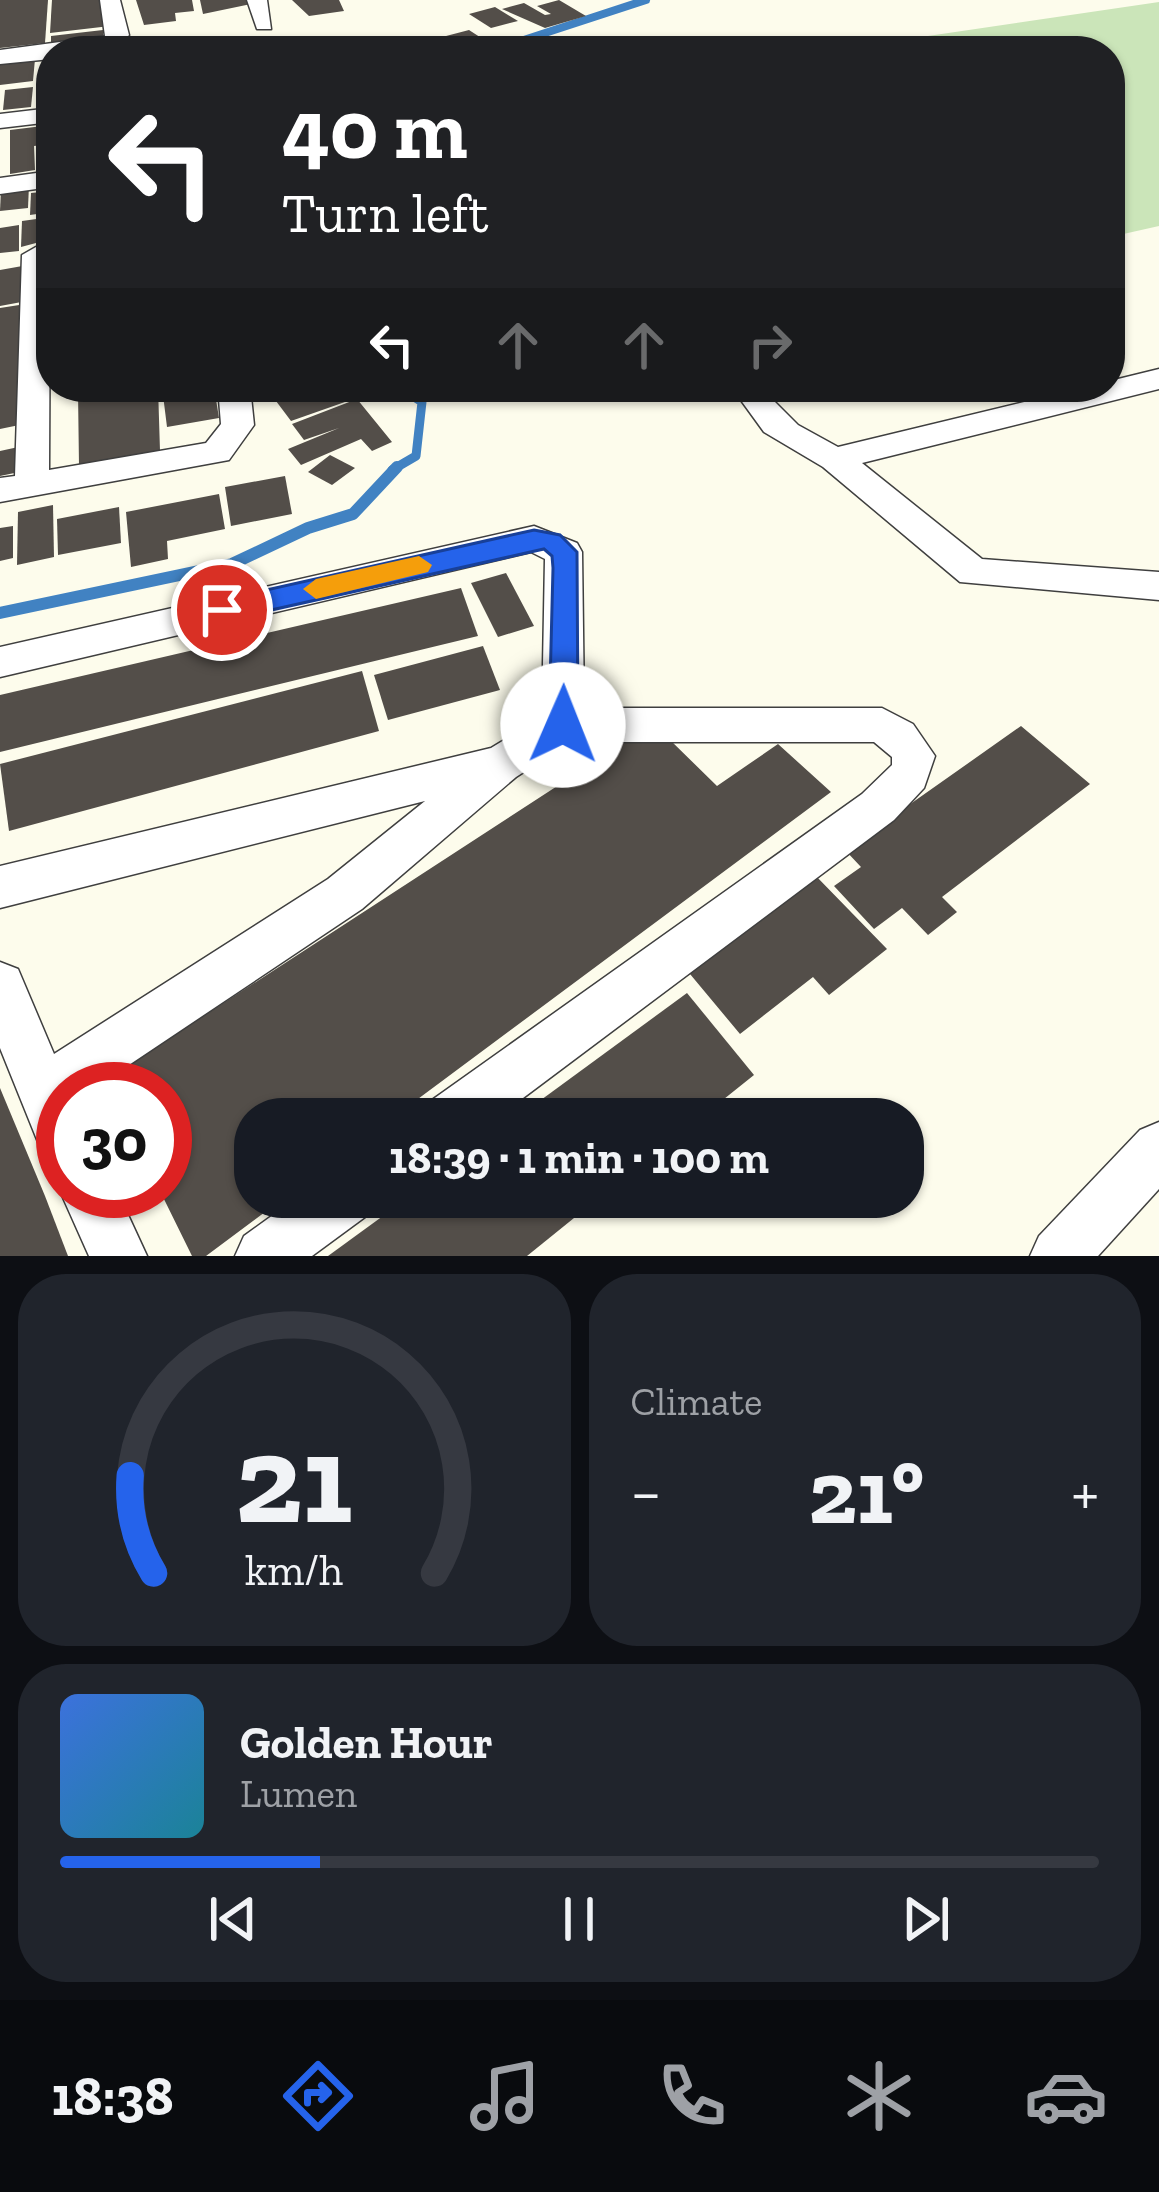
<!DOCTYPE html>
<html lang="en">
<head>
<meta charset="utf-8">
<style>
  :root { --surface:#171b24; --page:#20242c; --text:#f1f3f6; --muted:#9ea1a6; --line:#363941; --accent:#2563eb }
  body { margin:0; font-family:"Zilla Slab",serif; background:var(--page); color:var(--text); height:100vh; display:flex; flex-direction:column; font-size:45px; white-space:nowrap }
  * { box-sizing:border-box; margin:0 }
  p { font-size:39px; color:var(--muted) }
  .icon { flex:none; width:66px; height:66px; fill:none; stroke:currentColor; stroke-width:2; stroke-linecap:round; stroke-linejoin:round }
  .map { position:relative; height:1256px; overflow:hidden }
  .drawer { display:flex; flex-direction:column; gap:18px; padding:18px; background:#0d0f14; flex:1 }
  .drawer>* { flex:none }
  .guide { position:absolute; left:36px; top:36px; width:1089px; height:366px; border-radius:48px; box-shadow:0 3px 9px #0004; background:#202124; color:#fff; overflow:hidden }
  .speed { position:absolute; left:36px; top:1062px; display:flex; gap:24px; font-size:60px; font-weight:700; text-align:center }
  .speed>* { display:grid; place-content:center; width:156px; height:156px; border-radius:50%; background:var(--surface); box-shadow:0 3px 9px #0004; line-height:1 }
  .speed .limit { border:18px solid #d22; background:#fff; color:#111 }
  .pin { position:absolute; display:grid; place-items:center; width:102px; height:102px; color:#fff; margin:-51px; border:6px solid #fff; border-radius:50%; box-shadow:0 3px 12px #0007 }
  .me { position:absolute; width:132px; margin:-66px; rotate:1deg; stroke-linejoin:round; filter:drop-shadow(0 0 9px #0008) }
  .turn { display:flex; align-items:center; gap:42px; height:252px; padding:0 48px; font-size:54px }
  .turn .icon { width:156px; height:156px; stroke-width:2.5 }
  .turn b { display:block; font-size:84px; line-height:102px }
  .lanes { display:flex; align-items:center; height:114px; padding:0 48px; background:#0003; justify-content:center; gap:60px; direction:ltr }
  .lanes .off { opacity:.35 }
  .big { font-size:90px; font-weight:800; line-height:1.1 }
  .drawer .tile { flex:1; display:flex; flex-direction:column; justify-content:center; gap:18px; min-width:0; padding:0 42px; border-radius:48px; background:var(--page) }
  .drawer .dial { align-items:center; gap:0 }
  .dial svg { height:312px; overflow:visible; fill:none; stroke:var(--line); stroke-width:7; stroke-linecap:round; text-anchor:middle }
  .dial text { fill:var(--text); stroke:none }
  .song { display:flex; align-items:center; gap:36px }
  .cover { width:144px; height:144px; border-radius:18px; background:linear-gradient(135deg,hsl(220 70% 55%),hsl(190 70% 35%)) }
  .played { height:12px; border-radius:6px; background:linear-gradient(90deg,var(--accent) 25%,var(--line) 25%) }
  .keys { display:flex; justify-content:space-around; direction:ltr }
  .heat { display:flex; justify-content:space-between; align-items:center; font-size:66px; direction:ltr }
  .drawer .tiles { flex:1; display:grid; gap:18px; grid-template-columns:1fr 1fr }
  .tile:last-child { grid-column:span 2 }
  .trip { position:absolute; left:234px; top:1098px; width:690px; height:120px; border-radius:48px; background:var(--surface); box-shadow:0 3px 9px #0004; font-weight:800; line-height:120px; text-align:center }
  .dock { display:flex; height:192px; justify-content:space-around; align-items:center; background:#090b0e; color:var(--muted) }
  .dock .icon { width:84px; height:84px }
  .dock .current { color:var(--accent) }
  .dock b { font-size:54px; color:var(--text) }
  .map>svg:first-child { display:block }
  .green { fill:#cbe5b9 }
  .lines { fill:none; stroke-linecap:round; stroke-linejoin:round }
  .stream-far2 { stroke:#4182c2; stroke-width:8 }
  .stream-far1 { stroke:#4182c2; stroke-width:9 }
  .stream { stroke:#4182c2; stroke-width:12 }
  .building { fill:#534e49 }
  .minor-casing { stroke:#3f3f3f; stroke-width:3 }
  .minor { fill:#fff; fill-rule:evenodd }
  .route { fill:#2563eb; stroke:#184099; stroke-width:3 }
  .slow { fill:#f59e0b }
</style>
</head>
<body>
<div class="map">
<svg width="1159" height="1256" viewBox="0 0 1159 1256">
  <rect width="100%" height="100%" fill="#fdfcec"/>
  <polygon class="green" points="1159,2 1159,226 1110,237 1110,51 826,51"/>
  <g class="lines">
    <polyline class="stream-far2" points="490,51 646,0"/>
    <polyline class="stream-far1" points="392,470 416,456 422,402 406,392 411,387"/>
    <polyline class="stream" points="0,613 232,564 308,528 353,514 397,467"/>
  </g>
  <g class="building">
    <polygon points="0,0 48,0 45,43 0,48"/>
    <polygon points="52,0 104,0 110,26 50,33"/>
    <polygon points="136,0 192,0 194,11 175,13 176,21 144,25"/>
    <polygon points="200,0 249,0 251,4 203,14"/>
    <polygon points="292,0 339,0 344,11 309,16"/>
    <polygon points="559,0 586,16 545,28 502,9 524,3 545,15 551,14 537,6"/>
    <polygon points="495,7 518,21 491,28 469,14"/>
    <polygon points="103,30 103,38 51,44 51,36"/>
    <polygon points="469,30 489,43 469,49 453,38 465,48 443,51 427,41"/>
    <polygon points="35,59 33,81 0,85 0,63"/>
    <polygon points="33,87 31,107 3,110 5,90"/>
    <polygon points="51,125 51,144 34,146 35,170 10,174 10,130"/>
    <polygon points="29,185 28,208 0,211 1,189"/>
    <polygon points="51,191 51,212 30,215 31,193"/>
    <polygon points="51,217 51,239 21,247 22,221"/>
    <polygon points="19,225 19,251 0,253 0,228"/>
    <polygon points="28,265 27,301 0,306 0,270"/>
    <polygon points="32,303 29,423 0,429 0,308"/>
    <polygon points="72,387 158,387 160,451 79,466 78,392 72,393"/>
    <polygon points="162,387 214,387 219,418 167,427"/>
    <polygon points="316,387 355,387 362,396 291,421 276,401"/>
    <polygon points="357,399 392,442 372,451 361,439 301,465 288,449 339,428 304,440 292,424"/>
    <polygon points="23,446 24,471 0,476 0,451"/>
    <polygon points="330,455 355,468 332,485 308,472"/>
    <polygon points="285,476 292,514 231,526 225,487"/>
    <polygon points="219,494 225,529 167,541 168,559 131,567 126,512"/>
    <polygon points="53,505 54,557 17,565 18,512"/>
    <polygon points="119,507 121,543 58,555 57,519"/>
    <polygon points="13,526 13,558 0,561 0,528"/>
    <polygon points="506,573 534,626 498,637 471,583"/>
    <polygon points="461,588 478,636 0,752 0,695"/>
    <polygon points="483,646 500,690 388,720 374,675"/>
    <polygon points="362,671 379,731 9,831 0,764"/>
    <polygon points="1021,726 1090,784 942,897 957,912 928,935 902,908 874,929 834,886 861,867 845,850"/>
    <polygon points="645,729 658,743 667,737 717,786 778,744 831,792 391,1119 255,1119 255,1197 285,1197 206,1256 192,1256 160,1191 165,1191 165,1089 109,1089 105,1080"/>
    <polygon points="814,874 887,949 829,995 813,977 740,1034 685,968"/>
    <polygon points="687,993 754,1075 699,1119 515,1119"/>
    <polygon points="0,1088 45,1196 68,1256 0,1256"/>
    <polygon points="409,1197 600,1197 527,1256 328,1256"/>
  </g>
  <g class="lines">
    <defs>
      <g id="minor">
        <polygon points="100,0 120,0 129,35 120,46 51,51 51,59 0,64 0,50 105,36"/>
        <polygon points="247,0 267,0 271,29 257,29"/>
        <polygon points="51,108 51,122 0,128 0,114"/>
        <polygon points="51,171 51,187 0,194 0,178"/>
        <polygon points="36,247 50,255 49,470 206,443 221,424 218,387 250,387 254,425 229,460 0,502 0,478 15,476 22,255"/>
        <polygon points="1159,369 1159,389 862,463 982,559 1159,572 1159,600 960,582 823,467 764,432 735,392 738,387 786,387 770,397 798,425 838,447 1086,387 1110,387 1110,381"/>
        <polygon points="534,526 577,543 582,552 584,708 882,708 913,724 935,756 924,788 894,820 495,1119 424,1119 432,1100 862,794 892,765 892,757 874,742 570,742 516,777 362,909 93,1089 63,1089 63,1165 44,1157 0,1048 0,962 18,969 54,1054 328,879 425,801 0,908 0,866 491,748 542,717 545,559 531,552 0,677 0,647"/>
        <polygon points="1159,1122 1159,1189 1098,1256 1030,1256 1039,1236 1140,1130"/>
        <polygon points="63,1184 63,1191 117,1191 147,1256 89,1256 60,1191"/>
        <polygon points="298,1197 373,1197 365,1217 312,1256 235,1256 244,1236"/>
      </g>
    </defs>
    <use href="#minor" class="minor-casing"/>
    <use href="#minor" class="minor"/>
  </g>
  <polygon class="route" points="534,530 560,535 577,552 578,725 563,737 549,725 553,568 552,556 544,549 222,621 209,610 222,600"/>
  <polygon class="slow" points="419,556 432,565 428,572 316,599 303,589 316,579"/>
</svg>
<div class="speed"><div class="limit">30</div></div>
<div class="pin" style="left:222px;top:610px;background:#d93025"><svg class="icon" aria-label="arrive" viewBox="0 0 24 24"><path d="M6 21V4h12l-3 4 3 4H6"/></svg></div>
<svg class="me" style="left:563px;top:725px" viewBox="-20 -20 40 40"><circle r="19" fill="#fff"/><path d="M0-13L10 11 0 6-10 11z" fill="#2563eb"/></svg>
<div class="trip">18:39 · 1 min · 100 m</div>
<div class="guide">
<div class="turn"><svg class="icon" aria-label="left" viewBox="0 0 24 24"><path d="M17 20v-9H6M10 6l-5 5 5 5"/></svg><div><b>40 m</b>Turn left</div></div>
<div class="lanes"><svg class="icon" aria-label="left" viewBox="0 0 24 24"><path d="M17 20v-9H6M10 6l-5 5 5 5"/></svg><svg class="icon off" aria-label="ahead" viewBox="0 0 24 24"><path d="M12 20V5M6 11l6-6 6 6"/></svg><svg class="icon off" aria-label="ahead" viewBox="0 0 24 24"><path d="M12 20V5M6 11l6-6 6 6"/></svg><svg class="icon off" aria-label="right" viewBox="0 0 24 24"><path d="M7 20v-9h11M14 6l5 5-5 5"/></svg></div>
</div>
</div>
<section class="drawer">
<div class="tiles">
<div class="tile dial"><svg viewBox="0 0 100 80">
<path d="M14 69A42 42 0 1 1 86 69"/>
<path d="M14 69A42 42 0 0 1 8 44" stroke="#2563eb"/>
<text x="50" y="56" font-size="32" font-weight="700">21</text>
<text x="50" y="72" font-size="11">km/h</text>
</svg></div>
<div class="tile"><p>Climate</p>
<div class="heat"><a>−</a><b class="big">21°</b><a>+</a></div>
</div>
<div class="tile">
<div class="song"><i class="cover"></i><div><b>Golden Hour</b><p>Lumen</p></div></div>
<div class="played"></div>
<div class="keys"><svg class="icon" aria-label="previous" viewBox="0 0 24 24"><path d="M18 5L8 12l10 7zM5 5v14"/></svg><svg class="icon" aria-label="pause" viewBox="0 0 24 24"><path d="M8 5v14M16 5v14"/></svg><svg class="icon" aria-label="next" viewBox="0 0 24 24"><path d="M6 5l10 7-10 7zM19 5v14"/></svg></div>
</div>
</div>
</section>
<nav class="dock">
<b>18:38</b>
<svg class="icon current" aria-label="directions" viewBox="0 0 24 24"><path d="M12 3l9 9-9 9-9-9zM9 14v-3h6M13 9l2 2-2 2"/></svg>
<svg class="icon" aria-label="music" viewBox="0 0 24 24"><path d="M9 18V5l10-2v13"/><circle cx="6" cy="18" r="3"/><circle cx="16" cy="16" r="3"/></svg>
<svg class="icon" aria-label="phone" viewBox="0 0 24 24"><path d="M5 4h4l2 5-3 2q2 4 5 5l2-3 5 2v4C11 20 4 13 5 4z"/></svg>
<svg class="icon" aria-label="climate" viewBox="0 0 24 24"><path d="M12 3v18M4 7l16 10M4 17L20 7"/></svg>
<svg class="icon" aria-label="car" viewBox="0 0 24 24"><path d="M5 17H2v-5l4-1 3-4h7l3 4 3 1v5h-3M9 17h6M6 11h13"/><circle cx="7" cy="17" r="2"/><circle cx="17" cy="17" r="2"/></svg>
</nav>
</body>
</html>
